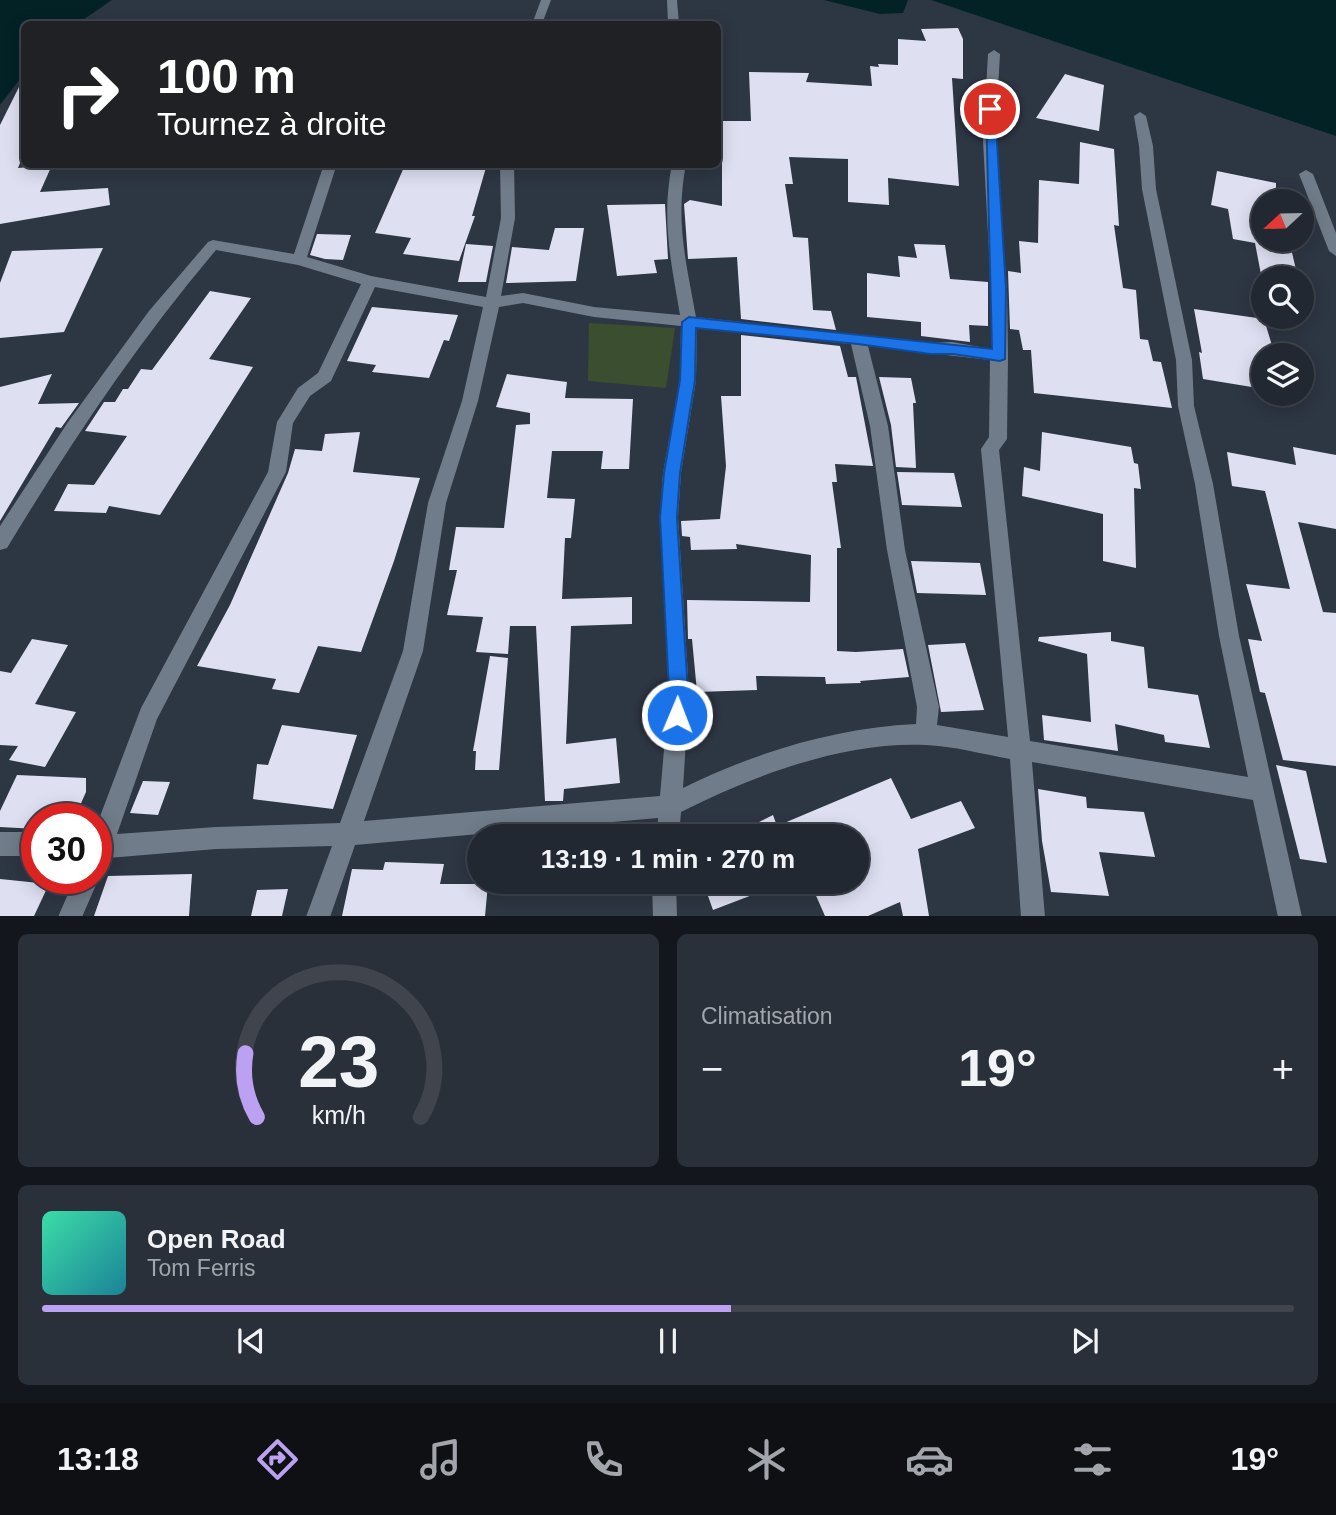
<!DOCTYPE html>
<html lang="fr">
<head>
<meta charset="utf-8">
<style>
  :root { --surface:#222832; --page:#2a303a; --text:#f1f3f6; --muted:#a2a6ac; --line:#3f444d; --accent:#bca0f2 }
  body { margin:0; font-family:Arial,sans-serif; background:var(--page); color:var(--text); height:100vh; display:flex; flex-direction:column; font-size:26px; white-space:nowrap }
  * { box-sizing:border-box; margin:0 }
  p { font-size:23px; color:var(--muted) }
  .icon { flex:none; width:38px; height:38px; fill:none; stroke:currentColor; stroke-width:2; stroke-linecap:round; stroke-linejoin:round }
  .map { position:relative; height:916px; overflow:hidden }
  .side { display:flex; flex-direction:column; gap:18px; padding:18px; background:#13161c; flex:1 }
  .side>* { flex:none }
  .guide { position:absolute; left:21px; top:21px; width:700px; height:147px; border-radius:10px; box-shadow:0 4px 18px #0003,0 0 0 2px var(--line); background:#202124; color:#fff; overflow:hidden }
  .needle { width:46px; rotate:248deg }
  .controls { position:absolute; left:1251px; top:189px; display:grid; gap:14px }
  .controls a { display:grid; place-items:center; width:63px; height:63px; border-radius:50%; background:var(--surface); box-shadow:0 4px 18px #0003,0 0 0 2px var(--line); font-size:35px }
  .speed { position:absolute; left:21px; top:803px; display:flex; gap:14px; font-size:35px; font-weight:700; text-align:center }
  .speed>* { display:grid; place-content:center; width:91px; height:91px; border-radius:50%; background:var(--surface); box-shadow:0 4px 18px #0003,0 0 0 2px var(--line); line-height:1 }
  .speed .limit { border:10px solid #d22; background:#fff; color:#111 }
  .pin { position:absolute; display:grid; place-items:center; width:60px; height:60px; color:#fff; margin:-30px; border:4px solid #fff; border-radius:50%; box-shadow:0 2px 7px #0007 }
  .me { position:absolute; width:77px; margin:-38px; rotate:1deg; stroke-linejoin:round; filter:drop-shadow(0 0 5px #0008) }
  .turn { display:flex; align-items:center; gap:24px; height:147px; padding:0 21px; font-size:32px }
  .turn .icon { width:91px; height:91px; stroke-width:2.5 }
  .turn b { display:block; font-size:49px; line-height:60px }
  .big { font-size:52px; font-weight:700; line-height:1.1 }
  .side .card { flex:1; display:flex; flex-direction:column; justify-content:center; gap:10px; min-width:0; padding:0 24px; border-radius:10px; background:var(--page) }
  .side .dial { align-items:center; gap:0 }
  .dial svg { height:182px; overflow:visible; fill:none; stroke:var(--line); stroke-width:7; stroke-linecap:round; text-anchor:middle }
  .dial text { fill:var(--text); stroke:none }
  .song { display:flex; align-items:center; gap:21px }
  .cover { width:84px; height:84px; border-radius:10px; background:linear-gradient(135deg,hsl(160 70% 55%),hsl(190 70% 35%)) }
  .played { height:7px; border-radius:4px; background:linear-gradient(90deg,var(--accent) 55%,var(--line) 55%) }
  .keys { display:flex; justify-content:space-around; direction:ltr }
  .heat { display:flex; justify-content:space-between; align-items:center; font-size:38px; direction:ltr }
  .side .tiles { flex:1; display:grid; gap:18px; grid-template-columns:1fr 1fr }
  .card:last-child { grid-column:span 2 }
  .trip { position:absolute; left:467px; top:824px; width:402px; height:70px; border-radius:35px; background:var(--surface); box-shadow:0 4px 18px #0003,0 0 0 2px var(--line); font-weight:700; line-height:70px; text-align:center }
  .menu { display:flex; height:112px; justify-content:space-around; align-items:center; background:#0e1014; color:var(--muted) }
  .menu .icon { width:49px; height:49px }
  .menu .selected { color:var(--accent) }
  .menu b { font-size:32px; color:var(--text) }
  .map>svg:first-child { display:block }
  .green { fill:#3b4e30 }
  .water { fill:#032226 }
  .building { fill:#dee0f2 }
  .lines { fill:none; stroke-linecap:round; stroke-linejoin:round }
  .minor { fill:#717c8a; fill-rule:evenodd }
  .route { fill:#1a73e8; stroke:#114b97; stroke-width:2 }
</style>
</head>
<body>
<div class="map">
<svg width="1336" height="917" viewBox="0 0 1336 917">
  <rect width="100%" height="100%" fill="#2d3643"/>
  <polygon class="green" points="589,323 675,328 666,388 588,381"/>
  <g class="water">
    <polygon points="0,0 112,0 77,24 24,24 24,74 0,105"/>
    <polygon points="824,0 908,0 903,13 880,14"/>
    <polygon points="931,0 1336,0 1336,136"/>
  </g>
  <g class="building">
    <polygon points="958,28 963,39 963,79 952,78 959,186 888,178 889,205 848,202 848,159 789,157 793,184 785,184 793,237 808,238 813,310 831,311 836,330 741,319 737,257 688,259 684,204 690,200 722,206 722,121 751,121 749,72 809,73 806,82 872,86 870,66 879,67 878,64 898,65 898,39 926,41 921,29"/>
    <polygon points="1065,74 1104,85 1099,131 1036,118"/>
    <polygon points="24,77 24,153 18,168 52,165 40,192 108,188 110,205 0,224 0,125"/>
    <polygon points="1080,142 1114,149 1119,226 1114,225 1123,288 1136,290 1140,339 1148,340 1153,361 1161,362 1172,408 1034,393 1031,350 1023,350 1019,330 1010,329 1008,271 1021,273 1019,241 1038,243 1039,180 1079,184"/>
    <polygon points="430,164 487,164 472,216 475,216 459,261 403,254 411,238 375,233 405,165 429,167"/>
    <polygon points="1217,171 1276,183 1276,201 1264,201 1264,240 1289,240 1298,278 1264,278 1264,290 1255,243 1233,239 1228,209 1211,205"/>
    <polygon points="665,204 668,259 654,260 657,273 617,276 607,205"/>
    <polygon points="555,228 584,228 576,281 506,283 512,247 549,250"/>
    <polygon points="317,234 351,235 343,260 325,259 310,255"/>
    <polygon points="466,244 493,246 486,282 458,282"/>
    <polygon points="914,244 945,245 950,279 988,282 988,326 969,325 970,342 921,336 921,322 867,317 867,273 900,277 898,256 917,258"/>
    <polygon points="103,248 64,332 0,338 0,283 12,251"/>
    <polygon points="210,291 251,298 209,359 253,367 160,515 109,506 106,513 54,511 68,484 94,485 127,436 85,431 104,402 115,402 123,389 128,389 141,369 152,370"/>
    <polygon points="372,307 458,315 449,341 444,340 429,378 372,372 376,365 347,361"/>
    <polygon points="1194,309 1264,319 1274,352 1282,355 1264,355 1264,389 1203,379 1199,352 1202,353"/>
    <polygon points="741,335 840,346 848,377 856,377 873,466 835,464 837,482 832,482 841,548 837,548 837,651 856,652 903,649 909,677 860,681 861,683 826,684 825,677 756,676 757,690 697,692 692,639 688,639 687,600 810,602 811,555 736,544 737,549 691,550 690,537 682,536 681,521 720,519 726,466 721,396 741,396"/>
    <polygon points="52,374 38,404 79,403 61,428 56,427 0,521 0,387"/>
    <polygon points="507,374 567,382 565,398 633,399 629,469 601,469 603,451 552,451 547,498 575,499 571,538 565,538 562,599 632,597 632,624 571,626 566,744 616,738 620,783 564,789 563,801 545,801 536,626 510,626 508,654 476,652 483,617 447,615 457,570 449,570 456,527 504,528 516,425 530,424 530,413 496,407"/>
    <polygon points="879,377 911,378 916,403 913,403 916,468 896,467 891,425"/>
    <polygon points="360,432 353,472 420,478 394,561 361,652 318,646 299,693 272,689 276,679 197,666 230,605 288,473 295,449 322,451 325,434"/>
    <polygon points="1042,432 1131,447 1134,463 1138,464 1141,489 1134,488 1136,568 1103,561 1103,514 1022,496 1024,467 1040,471"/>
    <polygon points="1293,447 1336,455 1336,529 1298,522 1323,612 1336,613 1336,766 1283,760 1265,693 1260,692 1248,639 1262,641 1246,584 1290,589 1265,491 1232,486 1227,452 1296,465"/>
    <polygon points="897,472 954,473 962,507 902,505"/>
    <polygon points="911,561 980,563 986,595 917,593"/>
    <polygon points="1111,632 1111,641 1144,647 1148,688 1198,695 1210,748 1165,742 1164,735 1115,724 1118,751 1044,740 1042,715 1091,722 1087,654 1038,641 1039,637"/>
    <polygon points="32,639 68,645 35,704 76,712 45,767 9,760 18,746 0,745 0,671 11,673"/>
    <polygon points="965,643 984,710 941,712 928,645"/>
    <polygon points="490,656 508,658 499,770 475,770 476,751 473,751"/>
    <polygon points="282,725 357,735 333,809 253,799 257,764 268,765"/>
    <polygon points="1276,765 1306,771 1327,863 1300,859"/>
    <polygon points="17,775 86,778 86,792 74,819 37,819 37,829 0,827 0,811"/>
    <polygon points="891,778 911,819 961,801 975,828 918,849 929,916 903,916 900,902 868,916 825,916 810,882 858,882 858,836 736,836 735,834 773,815 777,826"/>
    <polygon points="143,781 170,782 158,815 130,813"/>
    <polygon points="1038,789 1086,797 1087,808 1144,812 1155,857 1099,852 1109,896 1051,892 1042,841"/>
    <polygon points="385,862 444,864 440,884 488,884 485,916 342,916 352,869 383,870"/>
    <polygon points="192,874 189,916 94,916 108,876"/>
    <polygon points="0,879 49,884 34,916 0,916"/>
    <polygon points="703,882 808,882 777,896 773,887 713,910"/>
    <polygon points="288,889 282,916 251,916 257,890"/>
  </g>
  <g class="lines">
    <g class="minor">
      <polygon points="541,0 551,0 542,24 532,24"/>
      <polygon points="667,0 677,0 679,24 668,24"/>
      <path d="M 994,50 L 1000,54 L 995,141 L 1007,289 L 1008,356 L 1007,439 L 999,450 L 1030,741 L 1248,777 L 1219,636 L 1195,484 L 1178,406 L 1176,360 L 1142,189 L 1139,146 L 1134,116 L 1140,112 L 1146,116 L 1153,146 L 1156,189 L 1192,360 L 1194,406 L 1213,484 L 1239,636 L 1302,917 L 1278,917 L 1253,800 L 1032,762 L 1045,917 L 1021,917 L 1010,759 C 982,754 953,746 926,745 C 844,741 752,776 681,812 L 679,836 L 657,836 L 658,818 L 355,845 L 330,917 L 306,917 L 332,846 L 216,849 L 108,858 L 105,865 L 96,868 L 96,827 L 141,708 L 268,472 L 277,422 L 298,388 L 318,373 L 361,284 L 298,265 L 216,250 C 137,343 70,444 7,548 L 0,550 L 0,526 L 68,422 L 149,311 L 208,242 L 213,240 L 294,254 L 324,164 L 337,164 L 307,257 L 371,276 L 486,297 L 501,218 L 500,164 L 514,164 L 515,218 L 501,296 L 523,293 L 594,307 L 680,315 C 671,261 661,220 672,164 L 686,164 C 675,220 686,262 696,317 L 930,343 L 952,342 L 991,349 L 991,289 L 983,141 L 988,54 ZM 375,287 L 483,307 L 462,401 L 428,503 L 403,651 L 340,823 L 216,827 L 117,834 L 157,719 L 286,472 L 293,423 L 310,396 L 331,381 ZM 523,303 L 594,317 L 681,326 L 680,380 L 663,473 L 660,517 L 669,692 L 660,796 L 364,821 L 423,651 L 446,503 L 478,401 L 499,307 ZM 697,328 L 851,344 L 870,426 L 887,550 L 917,707 L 916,724 C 835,728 756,752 683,788 L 689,692 L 678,517 L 681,473 L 696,380 ZM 868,346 L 990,360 L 989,437 L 981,449 L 1008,737 L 937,725 L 939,707 L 905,550 L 888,426 Z"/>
      <polygon points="1306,170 1313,174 1336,233 1336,256 1329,251 1299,174"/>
      <rect x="0" y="832" width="37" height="24"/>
      <polygon points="96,872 99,878 82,917 58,917 75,878 96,878"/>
      <polygon points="652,882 676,882 677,917 653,917"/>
    </g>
  </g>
  <polygon class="route" points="986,106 995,109 1006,289 1005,359 1000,361 953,354 930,354 858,344 696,328 695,380 680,473 677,517 688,692 684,722 677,724 670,722 667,715 669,692 660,517 664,473 680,380 682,322 689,317 992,349"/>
</svg>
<div class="controls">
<a><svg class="needle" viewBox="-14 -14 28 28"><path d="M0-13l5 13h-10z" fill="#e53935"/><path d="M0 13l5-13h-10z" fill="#a2a6ac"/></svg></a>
<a><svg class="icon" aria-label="search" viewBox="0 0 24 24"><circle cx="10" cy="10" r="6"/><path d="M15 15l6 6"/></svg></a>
<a><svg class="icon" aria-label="layers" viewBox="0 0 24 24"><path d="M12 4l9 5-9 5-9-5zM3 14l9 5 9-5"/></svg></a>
</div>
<div class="speed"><div class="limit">30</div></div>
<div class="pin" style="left:990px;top:109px;background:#d93025"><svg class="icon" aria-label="arrive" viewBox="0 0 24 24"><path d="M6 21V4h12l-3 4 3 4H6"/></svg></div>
<svg class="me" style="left:677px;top:715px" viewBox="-20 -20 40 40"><circle r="17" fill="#1a73e8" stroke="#fff" stroke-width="3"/><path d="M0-11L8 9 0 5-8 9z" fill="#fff"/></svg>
<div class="trip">13:19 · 1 min · 270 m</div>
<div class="guide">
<div class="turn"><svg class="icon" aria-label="right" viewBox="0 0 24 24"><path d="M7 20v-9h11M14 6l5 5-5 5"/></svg><div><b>100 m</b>Tournez à droite</div></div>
</div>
</div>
<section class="side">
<div class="tiles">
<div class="card dial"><svg viewBox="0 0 100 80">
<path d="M14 69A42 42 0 1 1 86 69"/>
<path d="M14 69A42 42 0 0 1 9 41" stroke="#bca0f2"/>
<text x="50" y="56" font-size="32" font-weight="700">23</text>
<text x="50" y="72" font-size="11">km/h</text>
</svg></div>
<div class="card"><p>Climatisation</p>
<div class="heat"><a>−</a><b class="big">19°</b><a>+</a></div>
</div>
<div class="card">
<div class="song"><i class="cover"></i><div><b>Open Road</b><p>Tom Ferris</p></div></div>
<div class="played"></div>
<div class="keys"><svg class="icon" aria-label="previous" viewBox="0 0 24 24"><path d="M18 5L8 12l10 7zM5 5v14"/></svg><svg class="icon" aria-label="pause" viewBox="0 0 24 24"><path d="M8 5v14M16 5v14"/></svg><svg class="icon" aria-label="next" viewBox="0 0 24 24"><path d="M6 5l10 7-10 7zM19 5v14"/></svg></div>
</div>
</div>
</section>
<nav class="menu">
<b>13:18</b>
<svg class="icon selected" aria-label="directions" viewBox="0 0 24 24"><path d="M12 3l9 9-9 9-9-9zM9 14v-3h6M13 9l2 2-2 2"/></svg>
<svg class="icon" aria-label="music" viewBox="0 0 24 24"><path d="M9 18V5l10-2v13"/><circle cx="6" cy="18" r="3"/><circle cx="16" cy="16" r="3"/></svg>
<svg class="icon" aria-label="phone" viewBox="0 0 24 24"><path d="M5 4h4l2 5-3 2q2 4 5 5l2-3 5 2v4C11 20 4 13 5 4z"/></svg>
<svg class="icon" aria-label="climate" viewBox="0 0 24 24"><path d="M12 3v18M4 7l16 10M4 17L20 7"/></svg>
<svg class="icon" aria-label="car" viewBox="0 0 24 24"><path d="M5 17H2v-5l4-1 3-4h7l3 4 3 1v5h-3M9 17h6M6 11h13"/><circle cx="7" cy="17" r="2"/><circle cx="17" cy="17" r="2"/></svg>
<svg class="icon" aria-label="filters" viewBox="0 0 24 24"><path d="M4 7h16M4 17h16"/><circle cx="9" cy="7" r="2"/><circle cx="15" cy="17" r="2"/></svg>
<b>19°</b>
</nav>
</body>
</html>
